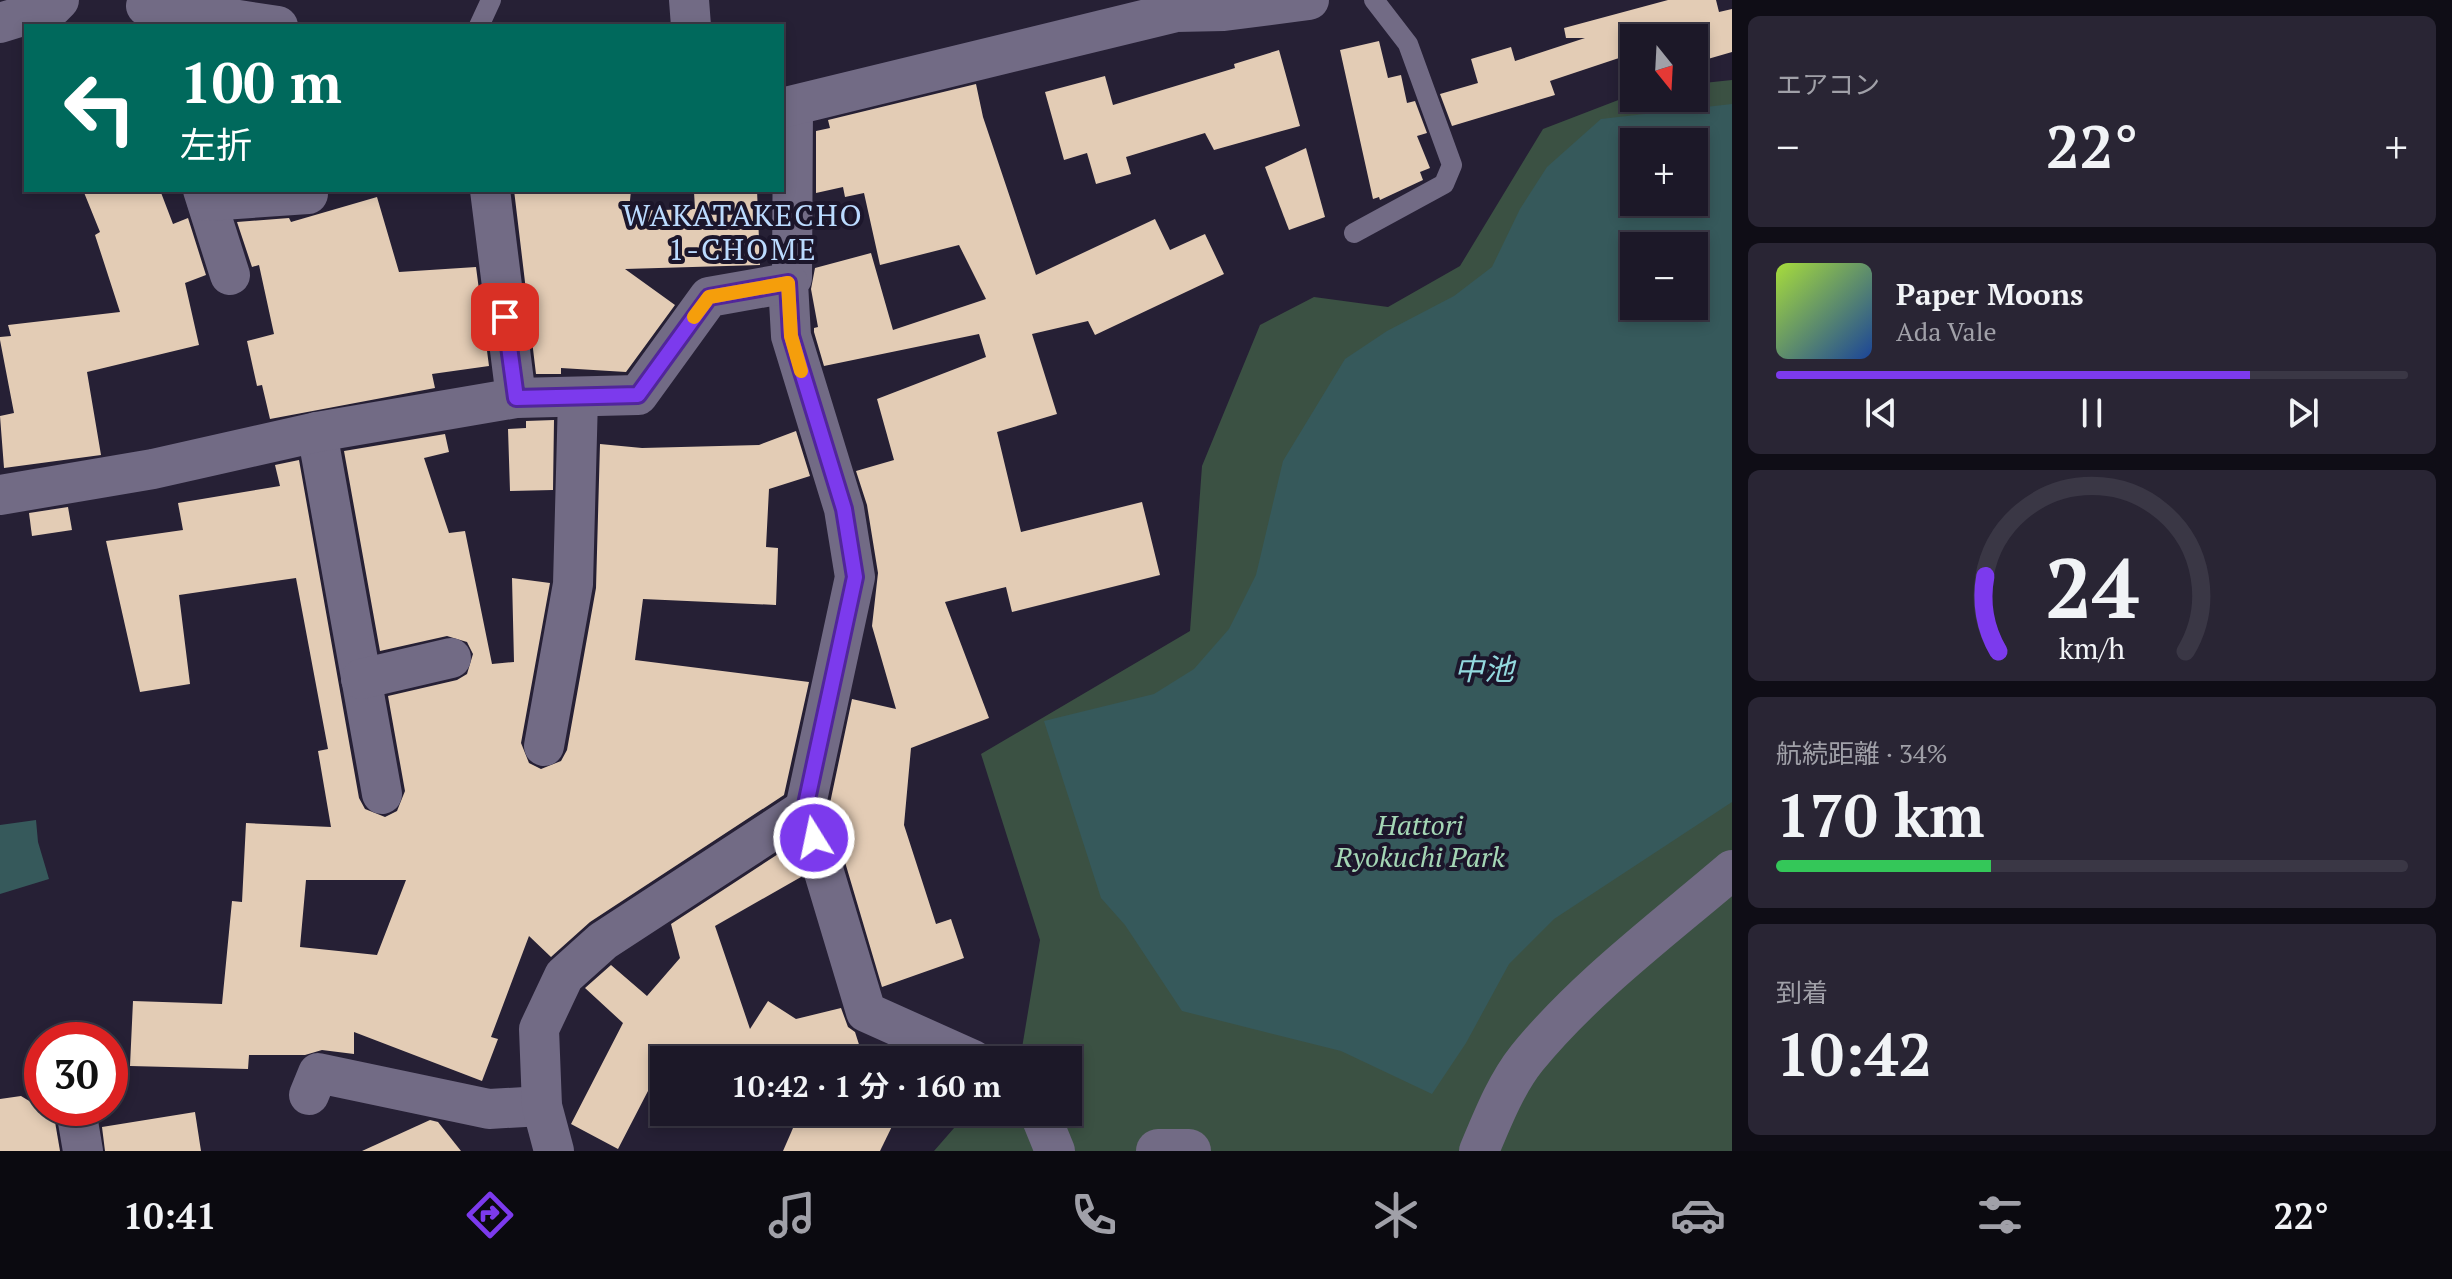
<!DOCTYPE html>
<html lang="ja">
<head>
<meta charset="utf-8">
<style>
  :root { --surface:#1c1828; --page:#292534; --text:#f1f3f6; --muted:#a0a0a8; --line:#3a3745; --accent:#7c3aed }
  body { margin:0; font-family:"PT Serif","Noto Sans JP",serif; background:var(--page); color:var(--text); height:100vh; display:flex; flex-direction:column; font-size:30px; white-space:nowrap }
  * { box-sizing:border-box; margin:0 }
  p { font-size:26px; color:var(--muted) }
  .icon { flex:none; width:44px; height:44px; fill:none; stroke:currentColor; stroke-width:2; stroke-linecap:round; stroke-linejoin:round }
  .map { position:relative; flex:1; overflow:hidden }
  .details { display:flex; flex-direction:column; gap:16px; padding:16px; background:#0f0d16; width:720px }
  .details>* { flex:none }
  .top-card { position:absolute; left:24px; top:24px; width:760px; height:168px; border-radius:0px; box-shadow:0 4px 12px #0003,0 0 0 2px var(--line); background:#00695c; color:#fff; overflow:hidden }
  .needle { width:52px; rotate:162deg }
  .controls { position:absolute; left:1620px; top:24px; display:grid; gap:16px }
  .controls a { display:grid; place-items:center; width:88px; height:88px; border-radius:0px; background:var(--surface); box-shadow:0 4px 12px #0003,0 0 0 2px var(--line); font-size:40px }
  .speed { position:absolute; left:24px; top:1022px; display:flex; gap:16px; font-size:40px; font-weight:700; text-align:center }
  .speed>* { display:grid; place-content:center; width:104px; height:104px; border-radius:50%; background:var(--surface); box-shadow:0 4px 12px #0003,0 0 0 2px var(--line); line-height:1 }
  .speed .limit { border:12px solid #d22; background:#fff; color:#111 }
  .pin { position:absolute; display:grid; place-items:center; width:68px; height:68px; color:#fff; margin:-34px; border-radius:16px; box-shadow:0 4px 12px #0006 }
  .me { position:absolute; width:88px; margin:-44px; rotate:350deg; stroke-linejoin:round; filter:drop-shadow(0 0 6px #0008) }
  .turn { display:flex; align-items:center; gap:28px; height:168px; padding:0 24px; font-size:36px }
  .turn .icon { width:104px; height:104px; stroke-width:2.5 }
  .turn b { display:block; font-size:56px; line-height:68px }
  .big { font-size:60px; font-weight:600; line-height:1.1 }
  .details .tile { flex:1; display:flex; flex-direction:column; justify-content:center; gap:12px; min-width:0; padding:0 28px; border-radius:12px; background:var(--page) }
  .details .dial { align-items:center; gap:0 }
  .dial svg { height:208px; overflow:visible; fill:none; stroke:var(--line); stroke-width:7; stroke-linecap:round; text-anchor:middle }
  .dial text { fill:var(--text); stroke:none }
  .song { display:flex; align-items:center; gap:24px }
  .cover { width:96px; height:96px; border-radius:12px; background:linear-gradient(135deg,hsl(80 70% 55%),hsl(220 70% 35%)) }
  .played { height:8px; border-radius:4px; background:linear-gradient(90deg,var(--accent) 75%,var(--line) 75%) }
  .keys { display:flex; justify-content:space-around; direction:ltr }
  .heat { display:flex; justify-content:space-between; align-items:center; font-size:44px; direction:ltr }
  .charge { height:12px; border-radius:6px; background:linear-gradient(90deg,#34c759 34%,var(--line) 0) }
  .trip { position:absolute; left:650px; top:1046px; width:432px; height:80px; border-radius:0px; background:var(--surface); box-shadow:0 4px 12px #0003,0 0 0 2px var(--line); font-weight:600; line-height:80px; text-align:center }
  .tab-bar { display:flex; height:128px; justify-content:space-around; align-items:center; background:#0b0a10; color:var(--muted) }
  .tab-bar .icon { width:56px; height:56px }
  .tab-bar .on { color:var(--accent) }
  .tab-bar b { font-size:36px; color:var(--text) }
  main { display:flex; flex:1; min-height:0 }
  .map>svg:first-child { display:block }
  .green { fill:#3b5143; fill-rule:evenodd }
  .water { fill:#36595b; fill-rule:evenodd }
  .building { fill:#e3ccb5; fill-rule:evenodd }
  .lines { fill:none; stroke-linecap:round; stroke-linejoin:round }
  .service { stroke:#726b85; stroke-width:20 }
  .minor { stroke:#726b85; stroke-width:40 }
  .tertiary { stroke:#726b85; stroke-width:44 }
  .route-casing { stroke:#51269a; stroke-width:20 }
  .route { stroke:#7c3aed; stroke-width:14 }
  .slow { stroke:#f59e0b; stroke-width:14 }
  .labels { text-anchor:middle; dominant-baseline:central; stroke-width:8; stroke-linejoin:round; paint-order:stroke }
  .park-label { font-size:28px; font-style:italic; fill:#a4d6b5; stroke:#1c162b }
  .neighbourhood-label { font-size:30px; letter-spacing:2px; fill:#bbdbff; stroke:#1c162b }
  .water-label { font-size:30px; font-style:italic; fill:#93d9de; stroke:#1c162b }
</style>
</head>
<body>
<main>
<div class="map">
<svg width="1732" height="1151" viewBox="0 0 1732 1151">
  <rect width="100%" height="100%" fill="#262035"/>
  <path class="green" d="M 1732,80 L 1732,1151 L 934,1151 L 968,1112 L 1068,1112 L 1068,1060 L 1016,1060 L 1021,1054 L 1040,940 L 981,754 L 1190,631 L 1202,466 L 1260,325 L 1314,297 L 1388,307 L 1460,266 L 1543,129 L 1634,94 L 1634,98 L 1694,98 L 1694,84 ZM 1634,142 L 1694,142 L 1694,202 L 1634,202 ZM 1634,246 L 1694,246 L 1694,306 L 1634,306 Z"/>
  <g class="water">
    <path d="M 1732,104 L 1732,802 L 1554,919 L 1509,964 L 1466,1043 L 1432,1094 L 1341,1051 L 1182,1011 L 1125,925 L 1101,898 L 1044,721 L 1154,694 L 1194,669 L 1229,629 L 1256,575 L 1283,461 L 1345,359 L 1387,331 L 1454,296 L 1492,267 L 1520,209 L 1547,167 L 1601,119 ZM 1634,142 L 1694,142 L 1694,202 L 1634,202 ZM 1634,246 L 1694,246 L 1694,306 L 1634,306 Z"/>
    <polygon points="36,820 38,842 49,879 0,894 0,825"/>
  </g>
  <g class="building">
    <polygon points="1668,0 1716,0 1719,12 1732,9 1732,52 1694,63 1694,38 1634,38 1634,53 1550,81 1555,95 1452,126 1440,94 1478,83 1471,59 1511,47 1515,61 1585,38 1566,38 1564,28"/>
    <polygon points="1379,41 1388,78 1401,75 1407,103 1415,101 1427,133 1417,136 1430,168 1420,172 1423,180 1380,200 1379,197 1373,199 1340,50"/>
    <polygon points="1279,50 1300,126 1214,150 1205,133 1126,157 1131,174 1096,184 1087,153 1064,160 1045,92 1105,76 1113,105 1235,68 1234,64"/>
    <polygon points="976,84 983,117 1036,275 1155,219 1170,250 1205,234 1224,274 1095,335 1088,321 1032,334 1057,414 997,432 1021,532 1142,502 1160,575 1012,612 1006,587 945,602 989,718 911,748 904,825 936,924 951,919 964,958 882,987 829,808 852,699 896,709 872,626 878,573 867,505 856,471 894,460 877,399 986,357 979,334 824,366 814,332 814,328 818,327 811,289 815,268 871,253 893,330 986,299 959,245 880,265 864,193 845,197 843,187 816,193 816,131 830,128 828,120"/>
    <polygon points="1306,148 1325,217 1289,230 1265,167"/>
    <polygon points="83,190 160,190 173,224 188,218 206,275 185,283 199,345 87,372 101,455 4,468 0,416 14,413 0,340 0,337 11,336 8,325 120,312 95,235 100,232"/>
    <polygon points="514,190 631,190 629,211 695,209 694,192 757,190 760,265 625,269 675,305 626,372 561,368 561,374 536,374"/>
    <polygon points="377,197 399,272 476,267 489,366 432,374 435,388 270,419 262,385 257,386 247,341 274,334 259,265 252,267 237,222 289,218 291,222"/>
    <polygon points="554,420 553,490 510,491 508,429 526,428 526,421"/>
    <path d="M 796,431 L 810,476 L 769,489 L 766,547 L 778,548 L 776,605 L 643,599 L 635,660 L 809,682 L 784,795 L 590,922 L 551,957 L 529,936 L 491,1037 L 498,1039 L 482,1081 L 354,1032 L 354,1054 L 322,1050 L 305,1055 L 249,1055 L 248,1069 L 130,1066 L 133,1001 L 222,1004 L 232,901 L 242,902 L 246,823 L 331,827 L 318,751 L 328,749 L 296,578 L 179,595 L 190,684 L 140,692 L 106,541 L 183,530 L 178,503 L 280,486 L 275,465 L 299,460 L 359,798 L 365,809 L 385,817 L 397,811 L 405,791 L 388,696 L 457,680 L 467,674 L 473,654 L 467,642 L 447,636 L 380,651 L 344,451 L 445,434 L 449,452 L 424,458 L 449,533 L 465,531 L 492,664 L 514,662 L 512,578 L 550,583 L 521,743 L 529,763 L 541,769 L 561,761 L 567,750 L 596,588 L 600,444 L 642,448 L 759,445 ZM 306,880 L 406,880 L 377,955 L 300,947 Z"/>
    <polygon points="68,507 72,530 32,536 29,513"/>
    <polygon points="792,845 801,877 715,926 750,1029 768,1001 796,1019 841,1008 848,1027 855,1032 864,1060 664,1060 618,1149 571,1124 623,1023 585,988 611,965 647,996 680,958 671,924"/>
    <polygon points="21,1096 54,1116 60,1151 0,1151 0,1099"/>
    <polygon points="195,1112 201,1151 105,1151 102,1127"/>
    <polygon points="800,1112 899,1112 880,1151 783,1151"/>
    <polygon points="430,1120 438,1122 461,1151 362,1151"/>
  </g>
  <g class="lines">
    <g class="service">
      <polyline points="479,26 491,0"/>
      <polyline points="1354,233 1444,184 1452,165 1408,44 1374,0"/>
    </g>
    <g class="minor">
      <polyline points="689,0 691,26"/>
      <polyline points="146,6 278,26"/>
      <polyline points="0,23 52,7 59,0"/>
      <polyline points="793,107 792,278 788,283 791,336 844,509 855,577 805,809 866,1012 973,1060"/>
      <polyline points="782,108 1176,12 1224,11 1309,0"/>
      <polyline points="203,190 230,275"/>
      <polyline points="490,190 516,398"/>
      <polyline points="207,201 308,194"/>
      <polyline points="317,432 382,794"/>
      <polyline points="0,495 153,469 317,432 516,398 638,395 709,297 788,283"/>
      <polyline points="361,679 451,658"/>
      <polyline points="544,746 573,584 578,398"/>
      <polyline points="309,1095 318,1073 489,1109 542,1106"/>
      <polyline points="76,1110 83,1151"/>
      <polyline points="1039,1112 1055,1151"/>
      <polyline points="554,1151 542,1106 539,1029 564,976 603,941 805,809"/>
      <path d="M 1479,1151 C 1492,1120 1506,1084 1527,1058 C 1585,987 1663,929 1732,870"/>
    </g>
    <polyline class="tertiary" points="1158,1151 1189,1151"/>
  </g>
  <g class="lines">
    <defs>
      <polyline id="route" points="505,317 516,398 638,395 709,297 788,283 791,336 844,509 855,577 805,809 814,838"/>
    </defs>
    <use href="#route" class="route-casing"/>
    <use href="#route" class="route"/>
    <polyline class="slow" points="694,317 709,297 788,283 791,336 801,371"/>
  </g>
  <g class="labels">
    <g class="park-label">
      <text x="1420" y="824">Hattori<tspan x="1420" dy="32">Ryokuchi Park</tspan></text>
    </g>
    <g class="neighbourhood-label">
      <text x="743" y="215">WAKATAKECHO<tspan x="743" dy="34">1-CHOME</tspan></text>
    </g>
    <g class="water-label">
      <text x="1484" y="669">中池</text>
    </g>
  </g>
</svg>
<div class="controls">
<a><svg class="needle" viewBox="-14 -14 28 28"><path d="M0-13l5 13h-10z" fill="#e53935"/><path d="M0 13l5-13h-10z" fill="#a0a0a8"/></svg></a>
<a>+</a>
<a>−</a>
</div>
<div class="speed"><div class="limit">30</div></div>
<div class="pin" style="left:505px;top:317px;background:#d93025"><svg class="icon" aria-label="arrive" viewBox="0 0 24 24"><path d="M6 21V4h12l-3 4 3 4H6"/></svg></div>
<svg class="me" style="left:814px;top:838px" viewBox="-20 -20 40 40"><circle r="17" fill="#7c3aed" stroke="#fff" stroke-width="3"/><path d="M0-11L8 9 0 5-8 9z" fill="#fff"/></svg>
<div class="trip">10:42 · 1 分 · 160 m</div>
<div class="top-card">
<div class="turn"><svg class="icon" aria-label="left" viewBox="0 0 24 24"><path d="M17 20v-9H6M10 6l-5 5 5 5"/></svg><div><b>100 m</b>左折</div></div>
</div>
</div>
<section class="details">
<div class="tile"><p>エアコン</p>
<div class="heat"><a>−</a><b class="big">22°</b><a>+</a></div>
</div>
<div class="tile">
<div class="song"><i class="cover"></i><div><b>Paper Moons</b><p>Ada Vale</p></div></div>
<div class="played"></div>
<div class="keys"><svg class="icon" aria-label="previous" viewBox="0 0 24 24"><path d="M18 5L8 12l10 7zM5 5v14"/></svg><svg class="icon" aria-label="pause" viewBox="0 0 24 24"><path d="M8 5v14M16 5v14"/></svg><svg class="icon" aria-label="next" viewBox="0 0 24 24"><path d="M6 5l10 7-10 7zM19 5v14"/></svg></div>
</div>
<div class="tile dial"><svg viewBox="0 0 100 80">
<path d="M14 69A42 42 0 1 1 86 69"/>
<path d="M14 69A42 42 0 0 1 9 40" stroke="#7c3aed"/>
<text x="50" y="56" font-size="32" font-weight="700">24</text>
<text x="50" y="72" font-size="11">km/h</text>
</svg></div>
<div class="tile"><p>航続距離 · 34%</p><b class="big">170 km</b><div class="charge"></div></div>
<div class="tile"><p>到着</p><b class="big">10:42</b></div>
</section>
</main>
<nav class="tab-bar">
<b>10:41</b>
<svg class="icon on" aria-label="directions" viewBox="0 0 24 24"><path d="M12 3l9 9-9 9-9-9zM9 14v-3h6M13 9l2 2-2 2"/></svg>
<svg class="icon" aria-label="music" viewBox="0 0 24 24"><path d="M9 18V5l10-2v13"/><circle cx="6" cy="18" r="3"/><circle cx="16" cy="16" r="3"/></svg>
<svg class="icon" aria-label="phone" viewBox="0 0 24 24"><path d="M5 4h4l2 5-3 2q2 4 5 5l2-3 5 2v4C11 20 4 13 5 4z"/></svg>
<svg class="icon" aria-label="climate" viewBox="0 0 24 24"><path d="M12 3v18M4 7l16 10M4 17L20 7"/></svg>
<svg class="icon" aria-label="car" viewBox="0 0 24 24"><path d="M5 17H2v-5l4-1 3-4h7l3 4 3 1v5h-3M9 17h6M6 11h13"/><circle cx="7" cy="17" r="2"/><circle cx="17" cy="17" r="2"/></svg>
<svg class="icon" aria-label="filters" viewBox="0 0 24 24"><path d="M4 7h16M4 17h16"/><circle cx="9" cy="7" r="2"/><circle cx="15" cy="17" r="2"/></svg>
<b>22°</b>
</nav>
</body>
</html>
